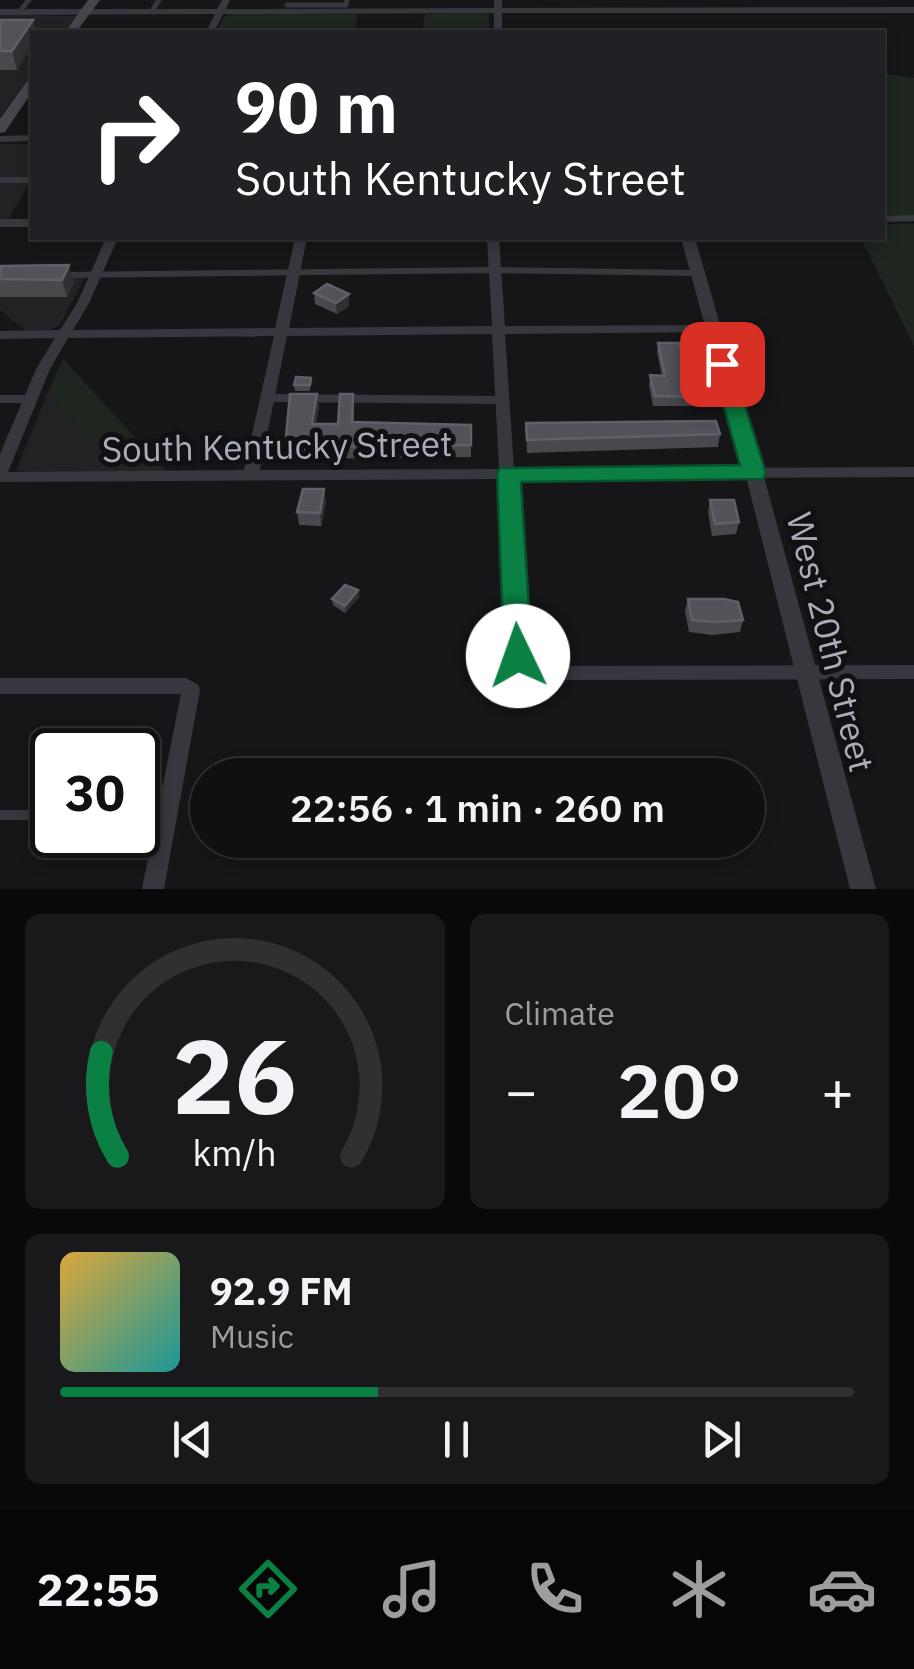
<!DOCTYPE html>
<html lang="en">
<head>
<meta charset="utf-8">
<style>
  :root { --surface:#101012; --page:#19191b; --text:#f1f3f6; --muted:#9c9d9f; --line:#303032; --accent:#0b8043 }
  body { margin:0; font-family:"IBM Plex Sans",sans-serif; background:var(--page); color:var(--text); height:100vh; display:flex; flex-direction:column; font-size:38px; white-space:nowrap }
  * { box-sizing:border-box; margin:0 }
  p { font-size:32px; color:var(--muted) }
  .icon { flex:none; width:55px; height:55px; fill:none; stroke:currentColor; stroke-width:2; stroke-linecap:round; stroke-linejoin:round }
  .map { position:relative; height:889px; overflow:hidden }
  .drawer { display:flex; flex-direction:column; gap:25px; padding:25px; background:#09090a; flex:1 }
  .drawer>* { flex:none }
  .guide { position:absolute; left:30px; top:30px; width:855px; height:210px; border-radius:0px; box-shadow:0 5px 15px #0003,0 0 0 2px var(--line); background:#202124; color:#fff; overflow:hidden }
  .speed { position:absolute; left:30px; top:728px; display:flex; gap:20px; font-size:50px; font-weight:700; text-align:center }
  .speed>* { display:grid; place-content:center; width:130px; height:130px; border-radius:50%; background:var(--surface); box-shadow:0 5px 15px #0003,0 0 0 2px var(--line); line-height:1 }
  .speed .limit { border:5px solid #111; border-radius:15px; background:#fff; color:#111 }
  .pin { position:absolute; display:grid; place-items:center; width:85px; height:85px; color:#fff; margin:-42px; border-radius:20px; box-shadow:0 5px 15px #0006 }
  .me { position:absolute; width:110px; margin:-55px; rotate:357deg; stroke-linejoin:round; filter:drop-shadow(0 0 8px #0008) }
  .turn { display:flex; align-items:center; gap:35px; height:210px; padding:0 40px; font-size:45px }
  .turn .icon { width:130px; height:130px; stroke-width:2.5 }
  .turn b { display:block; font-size:70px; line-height:85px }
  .big { font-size:75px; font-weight:600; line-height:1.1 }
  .drawer .tile { flex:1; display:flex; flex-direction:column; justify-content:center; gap:15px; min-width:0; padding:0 35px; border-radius:15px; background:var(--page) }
  .drawer .dial { align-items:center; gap:0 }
  .dial svg { height:260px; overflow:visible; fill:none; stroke:var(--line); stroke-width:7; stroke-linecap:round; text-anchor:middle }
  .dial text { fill:var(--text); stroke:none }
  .song { display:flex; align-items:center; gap:30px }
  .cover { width:120px; height:120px; border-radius:15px; background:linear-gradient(135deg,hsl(40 70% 55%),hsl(180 70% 35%)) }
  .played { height:10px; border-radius:5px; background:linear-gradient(90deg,var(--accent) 40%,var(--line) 40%) }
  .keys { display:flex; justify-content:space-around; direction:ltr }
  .heat { display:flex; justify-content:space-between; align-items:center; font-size:55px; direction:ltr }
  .drawer .tiles { flex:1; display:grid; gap:25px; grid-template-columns:1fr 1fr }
  .tile:last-child { grid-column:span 2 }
  .trip { position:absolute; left:190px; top:758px; width:575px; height:100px; border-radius:50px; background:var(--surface); box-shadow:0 5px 15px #0003,0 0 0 2px var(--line); font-weight:600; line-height:100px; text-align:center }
  .dock { display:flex; height:160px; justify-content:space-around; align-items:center; background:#060607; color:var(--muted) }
  .dock .icon { width:70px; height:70px }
  .dock .selected { color:var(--accent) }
  .dock b { font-size:45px; color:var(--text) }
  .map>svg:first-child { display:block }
  .built { fill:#222225 }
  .green { fill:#1e261f }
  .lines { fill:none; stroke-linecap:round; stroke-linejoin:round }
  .service-far3 { stroke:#37383d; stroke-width:5 }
  .service-far2 { stroke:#37383d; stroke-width:6 }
  .service-far1 { stroke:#37383d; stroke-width:8 }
  .service { stroke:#37383d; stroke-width:10 }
  .minor { fill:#37383d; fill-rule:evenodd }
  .tertiary { fill:#37383d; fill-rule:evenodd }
  .secondary { fill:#45474d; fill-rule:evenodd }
  .wall { fill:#47494d }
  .shaded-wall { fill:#2f3033 }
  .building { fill:#525359; stroke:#5f6168; stroke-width:2.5 }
  .route { fill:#0b8043; stroke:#07532c; stroke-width:2.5 }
  .labels { text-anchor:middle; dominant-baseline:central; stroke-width:10; stroke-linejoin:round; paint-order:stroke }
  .street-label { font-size:35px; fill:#a8adb8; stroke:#111113 }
</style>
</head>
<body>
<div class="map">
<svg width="914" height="889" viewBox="0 0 914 889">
  <rect width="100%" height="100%" fill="#161618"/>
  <g class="built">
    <polygon points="0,14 77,16 64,32 32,32 32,74 0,117"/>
    <polygon points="0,144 32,144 32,178 7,222 0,222"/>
    <polygon points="0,275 86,275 60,325 48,331 26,331 0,310"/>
    <polygon points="48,392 121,476 16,471"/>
  </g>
  <g class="green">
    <polygon points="485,13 489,15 489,32 422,32 425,14"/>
    <polygon points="229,14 358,14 354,32 216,32 224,17"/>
    <polygon points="882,73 914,78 914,219 883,219"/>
    <polygon points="883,224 914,224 914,346 861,238 882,238"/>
    <polygon points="63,359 169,474 121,476 48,392"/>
  </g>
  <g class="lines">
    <g class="service-far3">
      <polyline points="287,5 346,5 347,0"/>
      <polyline points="152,11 159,0"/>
      <polyline points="19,12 29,0"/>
    </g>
    <g class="service-far2">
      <polyline points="0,180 32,180"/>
      <polyline points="64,275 494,270 695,273"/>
    </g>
    <g class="service-far1">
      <polyline points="268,398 504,400"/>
      <polyline points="0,399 30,399"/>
    </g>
    <g class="service">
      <polyline points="0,815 52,815"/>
      <polyline points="138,815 163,815"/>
    </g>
    <g class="minor">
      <polygon points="222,0 230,0 226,9 494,8 494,0 502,0 502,8 914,7 914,13 502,13 502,32 494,32 494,13 223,14 214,32 206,32 215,14 0,15 0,9 217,9"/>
      <polygon points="32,135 32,141 0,142 0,136"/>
      <polygon points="914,215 914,221 882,222 882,216"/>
      <path d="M 106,238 L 118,238 L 89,303 L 73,330 L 275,328 L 295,238 L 307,238 L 289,328 L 492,326 L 487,238 L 499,238 L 505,326 L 716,325 L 718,328 L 716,331 L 711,332 L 505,334 L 514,469 L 914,467 L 914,477 L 515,479 L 529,660 L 551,666 L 914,665 L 914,679 L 551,680 L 517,671 L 509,656 L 500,479 L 0,482 L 0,454 L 36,369 L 55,338 L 0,339 L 0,331 L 60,330 L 77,303 ZM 492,334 L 499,469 L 260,470 L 287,336 ZM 274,336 L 244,470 L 8,472 L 50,369 L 68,338 Z"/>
      <polygon points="0,678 186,678 198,685 200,690 164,889 142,889 181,694 0,694"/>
    </g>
    <g class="tertiary">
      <rect x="0" y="219" width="32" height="8"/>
      <polygon points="681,238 695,238 763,473 876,889 850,889 745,473"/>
    </g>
    <g class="secondary">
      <polygon points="88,0 100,0 76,32 65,32"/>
      <polygon points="32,80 32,92 5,132 0,133 0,119 27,81"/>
    </g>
  </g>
  <g class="wall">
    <polygon points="0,20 33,20 17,70 0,70"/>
    <polygon points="0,267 74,282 67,297 0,297"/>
    <polygon points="314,293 349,294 349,306 337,314 315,304"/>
    <polygon points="658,343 694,397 692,406 653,406 649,385 650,375 662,376 657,352"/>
    <polygon points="311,378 310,391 295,391 294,385"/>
    <polygon points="353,394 354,422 471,425 471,457 287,459 285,447 319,406 316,424 338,424"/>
    <polygon points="526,423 720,434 718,447 527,453"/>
    <polygon points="710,500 739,522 736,534 712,536 708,512"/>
    <polygon points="326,502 321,526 299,525 297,512"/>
    <polygon points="358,590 359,597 345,613 333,605 332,599"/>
    <polygon points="688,599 743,620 740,632 712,635 689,632 685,611"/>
  </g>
  <g class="shaded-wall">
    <polygon points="33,20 36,32 32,32 32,46 17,70 12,51"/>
    <polygon points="69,265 74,282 67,297 62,280"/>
    <polygon points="349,294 349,306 337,314 336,303"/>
    <polygon points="317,394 319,406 313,436 312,424"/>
    <polygon points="324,489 326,502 321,526 320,513"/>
    <polygon points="358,590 359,597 345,613 345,606"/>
  </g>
  <g class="building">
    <polygon points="0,20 33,20 12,51 0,51"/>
    <polygon points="69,265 62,280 0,279 1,266"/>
    <polygon points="327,284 349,294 336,303 314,293"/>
    <polygon points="658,343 679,343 694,397 655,396 650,375 665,376"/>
    <polygon points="296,377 311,378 310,385 294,385"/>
    <polygon points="290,394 317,394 312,424 338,424 340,394 353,394 352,422 471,425 471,445 285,447"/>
    <polygon points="716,421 720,434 527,440 526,423"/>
    <polygon points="303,489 324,489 320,513 297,512"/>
    <polygon points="710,500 734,500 739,522 715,524"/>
    <polygon points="345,585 358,590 345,606 332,599"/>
    <polygon points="688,599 724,599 738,602 743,620 715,622 692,620"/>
  </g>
  <polygon class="route" points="722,358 732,364 766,473 763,479 521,482 532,656 528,664 518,667 508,664 504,656 497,474 500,468 740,465 712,364"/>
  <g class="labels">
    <g class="street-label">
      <text transform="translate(277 446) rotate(-1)">South Kentucky Street</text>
      <text transform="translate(831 642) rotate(76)">West 20th Street</text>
    </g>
  </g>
</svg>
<div class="speed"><div class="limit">30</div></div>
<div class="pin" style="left:722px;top:364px;background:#d93025"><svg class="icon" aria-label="arrive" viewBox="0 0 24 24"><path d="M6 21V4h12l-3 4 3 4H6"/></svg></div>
<svg class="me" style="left:518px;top:656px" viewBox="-20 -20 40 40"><circle r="19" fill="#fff"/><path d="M0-13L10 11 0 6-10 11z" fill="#0b8043"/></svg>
<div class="trip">22:56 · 1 min · 260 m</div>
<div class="guide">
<div class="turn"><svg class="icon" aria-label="right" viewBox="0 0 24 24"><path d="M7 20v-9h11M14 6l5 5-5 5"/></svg><div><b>90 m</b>South Kentucky Street</div></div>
</div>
</div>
<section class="drawer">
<div class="tiles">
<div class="tile dial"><svg viewBox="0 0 100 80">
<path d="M14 69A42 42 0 1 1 86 69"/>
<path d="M14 69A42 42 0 0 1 9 37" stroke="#0b8043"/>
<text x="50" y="56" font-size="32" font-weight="700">26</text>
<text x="50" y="72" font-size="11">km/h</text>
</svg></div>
<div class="tile"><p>Climate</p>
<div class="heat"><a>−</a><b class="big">20°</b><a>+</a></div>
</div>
<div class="tile">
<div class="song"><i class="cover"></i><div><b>92.9 FM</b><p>Music</p></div></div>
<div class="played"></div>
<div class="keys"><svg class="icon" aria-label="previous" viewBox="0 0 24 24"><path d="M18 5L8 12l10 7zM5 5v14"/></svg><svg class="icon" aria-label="pause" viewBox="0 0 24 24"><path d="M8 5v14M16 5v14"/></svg><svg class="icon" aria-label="next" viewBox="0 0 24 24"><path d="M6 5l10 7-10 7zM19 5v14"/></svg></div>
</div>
</div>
</section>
<nav class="dock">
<b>22:55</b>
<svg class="icon selected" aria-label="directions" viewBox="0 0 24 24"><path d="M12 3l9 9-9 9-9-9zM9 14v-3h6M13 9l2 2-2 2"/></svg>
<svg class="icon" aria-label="music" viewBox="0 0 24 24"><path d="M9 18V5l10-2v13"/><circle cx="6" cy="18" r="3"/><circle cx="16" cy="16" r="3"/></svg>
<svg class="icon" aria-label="phone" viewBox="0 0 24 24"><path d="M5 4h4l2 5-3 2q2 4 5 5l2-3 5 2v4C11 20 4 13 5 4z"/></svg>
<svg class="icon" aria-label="climate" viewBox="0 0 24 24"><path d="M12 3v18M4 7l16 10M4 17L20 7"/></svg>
<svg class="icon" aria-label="car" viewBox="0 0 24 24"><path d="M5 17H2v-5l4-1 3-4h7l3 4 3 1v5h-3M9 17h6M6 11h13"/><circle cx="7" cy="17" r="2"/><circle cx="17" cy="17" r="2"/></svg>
</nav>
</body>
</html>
